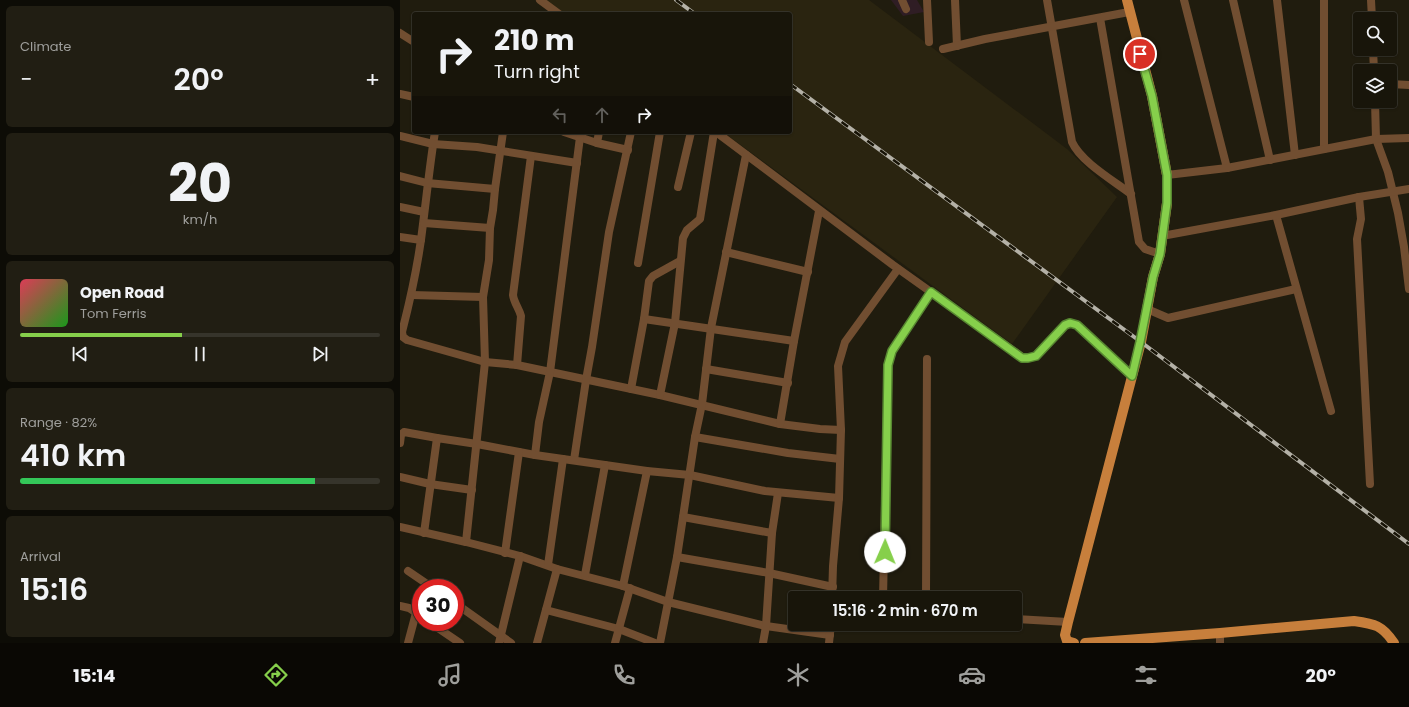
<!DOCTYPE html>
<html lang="en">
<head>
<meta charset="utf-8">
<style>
  :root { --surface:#18150a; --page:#211e13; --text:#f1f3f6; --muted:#9f9f9c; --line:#36342b; --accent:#86cf4b }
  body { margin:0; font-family:Poppins,sans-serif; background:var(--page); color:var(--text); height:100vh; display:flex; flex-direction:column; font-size:15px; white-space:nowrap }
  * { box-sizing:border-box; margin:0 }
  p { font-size:13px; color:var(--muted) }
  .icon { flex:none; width:22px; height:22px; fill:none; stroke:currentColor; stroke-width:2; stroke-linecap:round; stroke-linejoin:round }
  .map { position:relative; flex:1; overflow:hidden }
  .side { display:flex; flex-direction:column; gap:6px; padding:6px; background:#0d0c06; width:400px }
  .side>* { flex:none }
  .top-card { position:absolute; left:12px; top:12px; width:380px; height:122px; border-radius:4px; box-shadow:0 1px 3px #0004,0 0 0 1px var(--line); background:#18150a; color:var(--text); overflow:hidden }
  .buttons { position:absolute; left:953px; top:12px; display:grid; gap:8px }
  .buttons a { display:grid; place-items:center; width:44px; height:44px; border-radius:4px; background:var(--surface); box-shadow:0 1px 3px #0004,0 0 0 1px var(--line); font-size:20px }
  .speed { position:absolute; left:12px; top:579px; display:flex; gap:8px; font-size:20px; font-weight:700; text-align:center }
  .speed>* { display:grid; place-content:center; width:52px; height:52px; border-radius:50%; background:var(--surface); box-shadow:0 1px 3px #0004,0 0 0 1px var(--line); line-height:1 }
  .speed .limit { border:6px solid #d22; background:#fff; color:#111 }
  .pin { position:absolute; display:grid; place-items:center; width:34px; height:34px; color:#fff; margin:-17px; border:2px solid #fff; border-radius:50%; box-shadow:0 1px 4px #0007 }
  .me { position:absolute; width:44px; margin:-22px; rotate:1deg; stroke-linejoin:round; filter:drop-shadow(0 0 3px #0008) }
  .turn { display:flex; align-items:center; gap:14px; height:84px; padding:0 16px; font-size:18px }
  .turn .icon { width:52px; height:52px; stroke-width:2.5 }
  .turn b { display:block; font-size:28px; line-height:34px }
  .lanes { display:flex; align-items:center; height:38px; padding:0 16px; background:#0003; justify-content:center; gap:20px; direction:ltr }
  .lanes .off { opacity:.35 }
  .big { font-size:30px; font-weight:600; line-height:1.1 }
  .side .tile { flex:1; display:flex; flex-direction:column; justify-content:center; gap:6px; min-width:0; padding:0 14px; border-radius:6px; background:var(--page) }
  .side .dial { align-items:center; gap:0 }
  .dial b { font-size:52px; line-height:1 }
  .song { display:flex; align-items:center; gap:12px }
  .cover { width:48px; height:48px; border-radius:6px; background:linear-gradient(135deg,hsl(350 70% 55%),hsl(120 70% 35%)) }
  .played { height:4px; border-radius:2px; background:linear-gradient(90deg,var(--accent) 45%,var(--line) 45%) }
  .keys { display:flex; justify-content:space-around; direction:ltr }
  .heat { display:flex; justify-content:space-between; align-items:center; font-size:22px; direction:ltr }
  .charge { height:6px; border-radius:3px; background:linear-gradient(90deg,#34c759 82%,var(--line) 0) }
  .trip { position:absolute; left:388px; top:591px; width:234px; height:40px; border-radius:4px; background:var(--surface); box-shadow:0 1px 3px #0004,0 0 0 1px var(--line); font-weight:600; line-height:40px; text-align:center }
  .dock { display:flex; height:64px; justify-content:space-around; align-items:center; background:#0a0804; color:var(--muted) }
  .dock .icon { width:28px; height:28px }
  .dock .active { color:var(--accent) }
  .dock b { font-size:18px; color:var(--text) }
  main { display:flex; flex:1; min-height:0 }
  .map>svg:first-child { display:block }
  .built { fill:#2a2410 }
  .education { fill:#2f1d24 }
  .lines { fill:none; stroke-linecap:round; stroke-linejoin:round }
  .minor { stroke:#714e31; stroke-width:8 }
  .major { stroke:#c77f3c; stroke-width:10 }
  .rail-casing { stroke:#b4b1a7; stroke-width:4 }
  .rail { stroke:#171306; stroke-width:2.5; stroke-dasharray:8; stroke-linecap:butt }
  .route-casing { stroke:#578731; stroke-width:10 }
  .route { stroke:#86cf4b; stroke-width:7 }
</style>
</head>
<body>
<main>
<section class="side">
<div class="tile"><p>Climate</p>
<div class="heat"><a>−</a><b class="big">20°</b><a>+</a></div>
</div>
<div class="tile dial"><b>20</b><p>km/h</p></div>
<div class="tile">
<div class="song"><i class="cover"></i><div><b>Open Road</b><p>Tom Ferris</p></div></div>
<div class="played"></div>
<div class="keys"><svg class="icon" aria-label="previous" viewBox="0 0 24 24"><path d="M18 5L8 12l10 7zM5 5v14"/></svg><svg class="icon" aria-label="pause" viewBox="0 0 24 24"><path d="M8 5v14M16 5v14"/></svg><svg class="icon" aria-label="next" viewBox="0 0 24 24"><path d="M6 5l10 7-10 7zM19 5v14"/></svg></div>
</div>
<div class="tile"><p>Range · 82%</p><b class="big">410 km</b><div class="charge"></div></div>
<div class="tile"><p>Arrival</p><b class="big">15:16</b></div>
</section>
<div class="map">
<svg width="1009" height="643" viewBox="0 0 1009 643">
  <rect width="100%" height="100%" fill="#201c0e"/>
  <polygon class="built" points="143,0 469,0 667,149 717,197 612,344 323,132 390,132 390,14 162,14"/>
  <polygon class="education" points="491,0 517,0 524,12 503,16"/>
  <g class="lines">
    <g class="minor">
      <polyline points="140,0 159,14"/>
      <polyline points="502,0 506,9"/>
      <polyline points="527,0 529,42"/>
      <polyline points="555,0 557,46"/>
      <path d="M 647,0 L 672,142 C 681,162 714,181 731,194"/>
      <polyline points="784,0 827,168"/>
      <polyline points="833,0 870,160"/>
      <polyline points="877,0 895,155"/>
      <polyline points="971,0 972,19"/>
      <polyline points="700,18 739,242 745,249 760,254"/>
      <polyline points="0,33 14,42"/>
      <polyline points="543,49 585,39 729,12"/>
      <polyline points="973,49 974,71"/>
      <polyline points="990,84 1009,85"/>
      <polyline points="0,94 14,97"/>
      <polyline points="975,101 976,139 988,172 998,213 1004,247 1009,289"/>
      <path d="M 35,132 C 30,163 27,193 23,224 C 19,260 11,297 2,332 L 3,337 L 7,340 L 85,362 L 117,365 L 260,395 L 380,424 L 420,429 L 441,430"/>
      <polyline points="164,132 197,143"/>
      <polyline points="199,132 197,143 228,150"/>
      <polyline points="316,132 493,265 622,357 628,358 636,356 665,325 670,323 677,325 732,376"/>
      <polyline points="0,136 33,144 77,147 177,163"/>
      <polyline points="924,149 924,0"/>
      <polyline points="767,175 827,168 976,139 1009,138"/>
      <polyline points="0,176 27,183 95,189"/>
      <polyline points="278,187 291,132"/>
      <polyline points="959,197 961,219 957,239 970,484"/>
      <polyline points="0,207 24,212"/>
      <polyline points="876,215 931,411"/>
      <polyline points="24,223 90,228"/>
      <polyline points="762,236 876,215 959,197 1009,189"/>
      <polyline points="0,237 21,240"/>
      <polyline points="326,252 408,272"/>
      <polyline points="238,263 260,132"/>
      <polyline points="12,295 83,297"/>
      <polyline points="747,309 768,318 896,289"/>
      <polyline points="244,319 394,341"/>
      <path d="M 117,365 L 121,316 C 119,308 114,303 113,295 L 131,156"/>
      <polyline points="306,369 388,383"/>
      <polyline points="231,389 244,319 249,281 253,276 280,261"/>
      <polyline points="260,395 275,323 283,238 287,230 300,219 314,132"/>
      <polyline points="380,424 394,341 419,211"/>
      <polyline points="295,437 388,453 440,459"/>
      <polyline points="0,443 1,435 4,432 37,438"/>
      <polyline points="135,455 139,422 150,372 180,137"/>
      <polyline points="174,460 186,380 192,347 209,232 231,132"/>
      <polyline points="0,477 30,484 72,490"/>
      <polyline points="283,517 372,533"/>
      <polyline points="0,527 66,542 120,556 157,569 223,586 268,602 366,626 430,635"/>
      <polyline points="24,533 37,438 77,444 135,455 247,471 290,475 365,491 439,498"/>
      <polyline points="66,542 85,362 83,297 89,260 90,228 93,210 95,189 103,132"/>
      <polyline points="105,553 119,452"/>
      <polyline points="277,557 369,573 433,587"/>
      <polyline points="148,565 163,459"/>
      <polyline points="8,571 33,588"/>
      <polyline points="185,575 205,465"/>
      <polyline points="223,586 247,471"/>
      <polyline points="432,598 433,566 439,498 441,430 438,366 445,342 498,269"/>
      <polyline points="483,598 488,365 492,351 531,292"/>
      <polyline points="526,598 527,359"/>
      <polyline points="55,603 111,643"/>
      <polyline points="0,606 9,608 21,616"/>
      <polyline points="146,610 219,629 255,643"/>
      <polyline points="615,619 668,622"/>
      <polyline points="29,622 60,643"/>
      <polyline points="820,633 820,643"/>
      <polyline points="8,643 16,613"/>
      <polyline points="99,643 120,556"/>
      <polyline points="137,643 157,569"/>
      <polyline points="215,643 230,588"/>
      <polyline points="260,643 277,557 295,437 302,404 311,328 346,155"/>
      <polyline points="363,643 366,626 372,533 378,493"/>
      <polyline points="429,643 431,624"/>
    </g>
    <g class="major">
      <polyline points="674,643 667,641 665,635 668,622 741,342 753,277 760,254 767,203 767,175 752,96 727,0"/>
      <path d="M 685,643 L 820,633 L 954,621 C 975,624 982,625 994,643"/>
    </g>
    <defs>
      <g id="rail">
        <polyline points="276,0 295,14"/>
        <polyline points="390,84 741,342 1009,544"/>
      </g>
    </defs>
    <use href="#rail" class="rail-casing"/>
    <use href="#rail" class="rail"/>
  </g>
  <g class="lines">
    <defs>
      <polyline id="route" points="485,552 488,365 492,351 531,292 622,358 628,358 636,356 665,325 670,323 677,325 732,376 740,342 753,277 760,254 767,203 767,175 752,96 740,54"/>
    </defs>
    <use href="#route" class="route-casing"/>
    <use href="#route" class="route"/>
  </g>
</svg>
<div class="buttons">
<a><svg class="icon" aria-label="search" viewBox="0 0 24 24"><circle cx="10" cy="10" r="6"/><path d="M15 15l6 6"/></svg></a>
<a><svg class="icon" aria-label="layers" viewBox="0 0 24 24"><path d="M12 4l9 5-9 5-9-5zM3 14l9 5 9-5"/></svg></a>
</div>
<div class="speed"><div class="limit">30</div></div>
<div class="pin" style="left:740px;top:54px;background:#d93025"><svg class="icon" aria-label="arrive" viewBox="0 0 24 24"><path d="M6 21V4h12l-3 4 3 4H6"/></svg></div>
<svg class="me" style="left:485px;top:552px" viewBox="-20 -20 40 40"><circle r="19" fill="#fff"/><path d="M0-13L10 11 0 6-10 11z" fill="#86cf4b"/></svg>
<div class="trip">15:16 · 2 min · 670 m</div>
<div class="top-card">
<div class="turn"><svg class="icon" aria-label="right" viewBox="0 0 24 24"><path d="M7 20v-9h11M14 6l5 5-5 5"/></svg><div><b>210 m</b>Turn right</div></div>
<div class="lanes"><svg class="icon off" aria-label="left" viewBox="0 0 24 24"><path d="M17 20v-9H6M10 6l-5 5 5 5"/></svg><svg class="icon off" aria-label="ahead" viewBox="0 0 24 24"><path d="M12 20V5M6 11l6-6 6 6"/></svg><svg class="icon" aria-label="right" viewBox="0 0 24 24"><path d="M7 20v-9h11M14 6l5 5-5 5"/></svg></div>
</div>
</div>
</main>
<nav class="dock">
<b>15:14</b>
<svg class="icon active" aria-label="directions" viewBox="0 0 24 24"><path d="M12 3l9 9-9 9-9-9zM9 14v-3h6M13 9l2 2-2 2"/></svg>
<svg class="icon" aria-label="music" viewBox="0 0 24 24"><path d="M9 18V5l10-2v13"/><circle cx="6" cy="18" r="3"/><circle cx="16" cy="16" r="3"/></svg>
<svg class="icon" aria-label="phone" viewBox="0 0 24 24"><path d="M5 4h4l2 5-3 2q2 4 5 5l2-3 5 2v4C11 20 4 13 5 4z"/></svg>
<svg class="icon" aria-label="climate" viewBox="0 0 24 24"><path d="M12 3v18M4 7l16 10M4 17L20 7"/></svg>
<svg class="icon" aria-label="car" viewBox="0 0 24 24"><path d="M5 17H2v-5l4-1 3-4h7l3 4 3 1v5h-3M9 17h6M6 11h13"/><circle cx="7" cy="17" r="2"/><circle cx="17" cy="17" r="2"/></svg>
<svg class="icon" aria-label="filters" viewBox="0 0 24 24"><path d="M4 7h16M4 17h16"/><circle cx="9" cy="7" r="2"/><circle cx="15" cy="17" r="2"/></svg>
<b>20°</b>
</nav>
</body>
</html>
